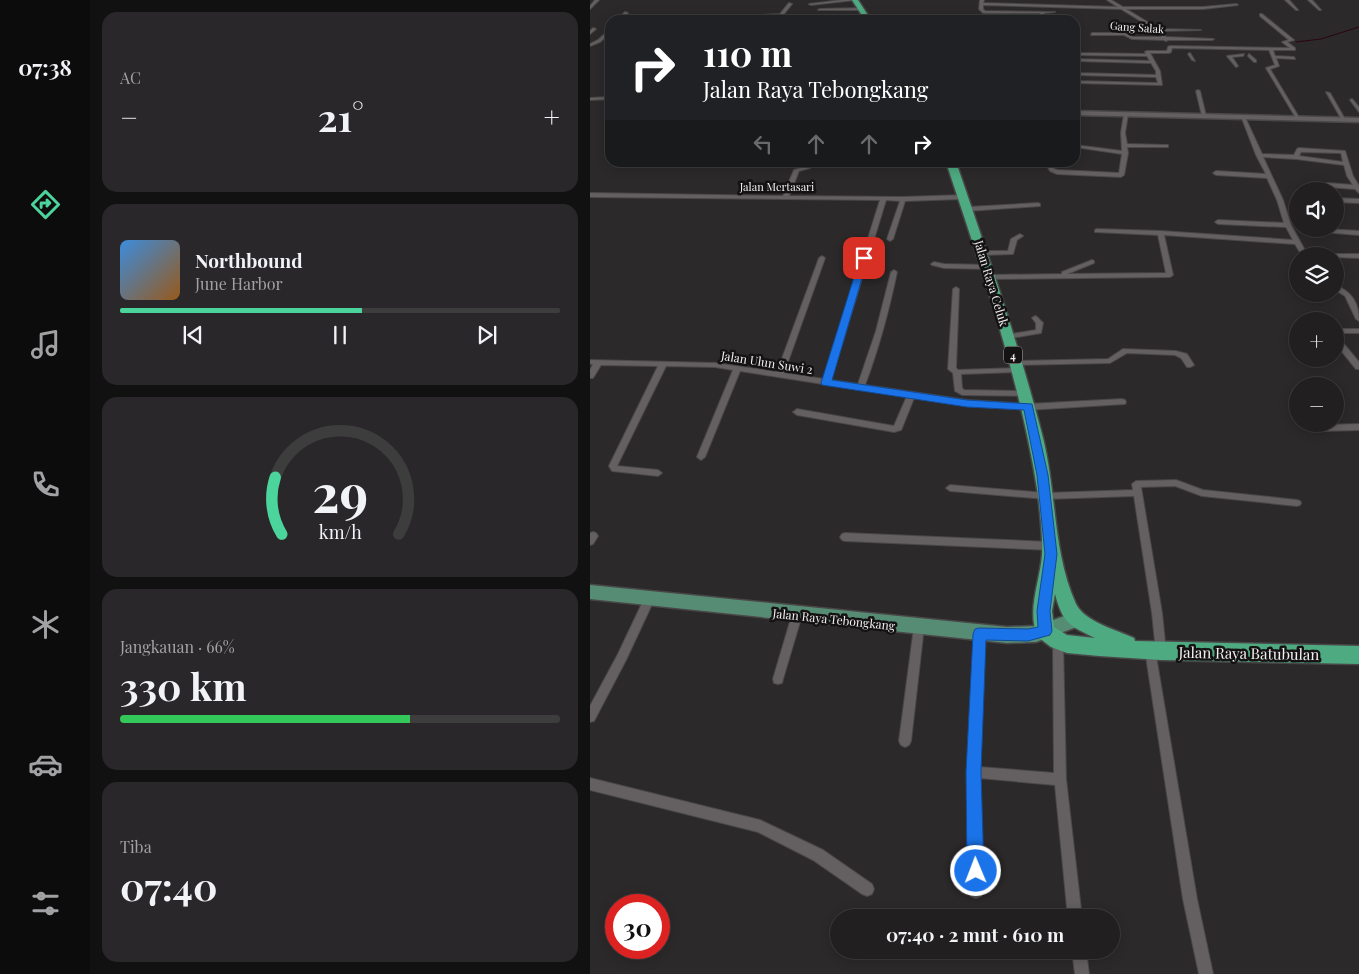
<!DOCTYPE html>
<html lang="id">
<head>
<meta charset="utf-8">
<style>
  :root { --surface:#211f20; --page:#292729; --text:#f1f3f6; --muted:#a2a2a5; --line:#3e3d3e; --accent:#4bd49b }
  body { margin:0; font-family:"Playfair Display",serif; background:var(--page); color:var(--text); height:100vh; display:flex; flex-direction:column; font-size:19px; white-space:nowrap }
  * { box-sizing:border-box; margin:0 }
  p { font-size:16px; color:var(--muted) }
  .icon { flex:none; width:28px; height:28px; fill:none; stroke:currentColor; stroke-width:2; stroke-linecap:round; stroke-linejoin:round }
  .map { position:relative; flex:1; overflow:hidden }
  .sheet { display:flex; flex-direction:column; gap:12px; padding:12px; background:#121112; width:500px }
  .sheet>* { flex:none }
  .banner { position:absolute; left:15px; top:15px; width:475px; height:152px; border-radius:15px; box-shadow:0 2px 12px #0003,0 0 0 1px var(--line); background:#202124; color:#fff; overflow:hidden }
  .buttons { position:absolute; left:699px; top:182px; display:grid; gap:10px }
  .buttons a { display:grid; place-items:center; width:55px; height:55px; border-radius:50%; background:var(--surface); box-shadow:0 2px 12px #0003,0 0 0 1px var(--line); font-size:25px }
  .speed { position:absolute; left:15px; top:894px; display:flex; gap:10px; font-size:25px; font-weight:700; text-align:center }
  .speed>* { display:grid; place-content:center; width:65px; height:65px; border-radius:50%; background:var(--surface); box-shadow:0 2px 12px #0003,0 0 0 1px var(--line); line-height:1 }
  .speed .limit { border:8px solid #d22; background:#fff; color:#111 }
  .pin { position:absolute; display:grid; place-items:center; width:42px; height:42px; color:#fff; margin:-21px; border-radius:10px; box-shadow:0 2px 8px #0006 }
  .me { position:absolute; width:55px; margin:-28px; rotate:359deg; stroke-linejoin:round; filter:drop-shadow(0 0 4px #0008) }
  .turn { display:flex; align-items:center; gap:18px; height:105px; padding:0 15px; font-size:22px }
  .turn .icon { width:65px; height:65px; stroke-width:2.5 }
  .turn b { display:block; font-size:35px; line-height:42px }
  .lanes { display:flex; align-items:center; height:48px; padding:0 15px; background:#0003; justify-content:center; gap:25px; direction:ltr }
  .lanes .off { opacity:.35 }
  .big { font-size:38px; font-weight:700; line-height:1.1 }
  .sheet .tile { flex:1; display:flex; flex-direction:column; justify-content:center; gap:8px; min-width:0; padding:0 18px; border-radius:15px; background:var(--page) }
  .sheet .dial { align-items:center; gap:0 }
  .dial svg { height:130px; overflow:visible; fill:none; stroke:var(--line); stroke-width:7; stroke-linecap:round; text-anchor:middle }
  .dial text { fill:var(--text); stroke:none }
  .song { display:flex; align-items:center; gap:15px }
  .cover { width:60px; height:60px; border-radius:8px; background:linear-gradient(135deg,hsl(210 70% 55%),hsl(30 70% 35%)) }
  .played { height:5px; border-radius:2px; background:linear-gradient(90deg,var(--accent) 55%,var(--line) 55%) }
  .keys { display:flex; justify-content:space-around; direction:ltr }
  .heat { display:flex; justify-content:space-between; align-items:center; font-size:28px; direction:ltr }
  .charge { height:8px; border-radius:4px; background:linear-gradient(90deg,#34c759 66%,var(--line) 0) }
  .trip { position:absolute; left:240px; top:909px; width:290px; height:50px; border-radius:25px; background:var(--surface); box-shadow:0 2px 12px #0003,0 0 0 1px var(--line); font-weight:700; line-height:50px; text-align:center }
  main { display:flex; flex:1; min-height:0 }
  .dock { display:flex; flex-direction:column; width:90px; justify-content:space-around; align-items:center; background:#0d0c0d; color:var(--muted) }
  .dock .icon { width:35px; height:35px }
  .dock .on { color:var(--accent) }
  .dock b { font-size:22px; color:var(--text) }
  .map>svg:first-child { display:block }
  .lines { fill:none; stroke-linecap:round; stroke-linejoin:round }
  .stream { stroke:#2d0313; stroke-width:1 }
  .street-casing { stroke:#494748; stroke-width:2 }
  .secondary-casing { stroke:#494748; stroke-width:3 }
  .primary-casing { stroke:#494748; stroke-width:3 }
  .highway-casing { stroke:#494748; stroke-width:3 }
  .street { fill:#646061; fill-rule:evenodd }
  .secondary { fill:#646061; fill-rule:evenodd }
  .primary { fill:#568c74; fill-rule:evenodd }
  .highway { fill:#4daa81; fill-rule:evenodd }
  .route { fill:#1a73e8; stroke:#114b97 }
  .labels { text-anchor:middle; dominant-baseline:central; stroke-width:5; stroke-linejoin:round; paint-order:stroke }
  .far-street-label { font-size:11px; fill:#f2f0f1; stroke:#141213 }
  .shield { fill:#141213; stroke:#afadae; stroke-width:1 }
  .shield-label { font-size:11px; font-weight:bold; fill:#f2f0f1 }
  .street-label { font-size:12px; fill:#f2f0f1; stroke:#141213 }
  .near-street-label { font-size:15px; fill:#f2f0f1; stroke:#141213 }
</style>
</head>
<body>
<main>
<nav class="dock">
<b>07:38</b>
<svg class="icon on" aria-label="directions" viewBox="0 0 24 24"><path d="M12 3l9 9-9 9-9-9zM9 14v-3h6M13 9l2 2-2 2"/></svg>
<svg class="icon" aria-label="music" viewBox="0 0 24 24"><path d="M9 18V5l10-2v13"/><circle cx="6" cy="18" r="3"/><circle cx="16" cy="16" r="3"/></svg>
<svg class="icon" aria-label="phone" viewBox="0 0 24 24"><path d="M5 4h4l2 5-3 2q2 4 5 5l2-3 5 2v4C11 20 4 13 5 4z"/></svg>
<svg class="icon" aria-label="climate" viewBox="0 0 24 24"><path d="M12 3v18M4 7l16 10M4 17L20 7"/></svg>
<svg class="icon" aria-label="car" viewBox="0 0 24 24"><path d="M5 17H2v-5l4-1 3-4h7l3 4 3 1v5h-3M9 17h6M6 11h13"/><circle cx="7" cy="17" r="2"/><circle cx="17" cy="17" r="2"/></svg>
<svg class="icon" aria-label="filters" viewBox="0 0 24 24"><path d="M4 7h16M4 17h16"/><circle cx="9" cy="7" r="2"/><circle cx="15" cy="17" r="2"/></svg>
</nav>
<section class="sheet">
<div class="tile"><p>AC</p>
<div class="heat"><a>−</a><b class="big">21°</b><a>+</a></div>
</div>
<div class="tile">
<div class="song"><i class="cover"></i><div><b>Northbound</b><p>June Harbor</p></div></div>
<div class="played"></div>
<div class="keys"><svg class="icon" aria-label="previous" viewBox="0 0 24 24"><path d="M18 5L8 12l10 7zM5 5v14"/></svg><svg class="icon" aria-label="pause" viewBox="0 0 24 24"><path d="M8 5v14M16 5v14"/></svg><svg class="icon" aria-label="next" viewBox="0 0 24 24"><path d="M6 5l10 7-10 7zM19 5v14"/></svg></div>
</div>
<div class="tile dial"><svg viewBox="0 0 100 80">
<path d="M14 69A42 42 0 1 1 86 69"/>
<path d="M14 69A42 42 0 0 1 10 34" stroke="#4bd49b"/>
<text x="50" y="56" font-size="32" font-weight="700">29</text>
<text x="50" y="72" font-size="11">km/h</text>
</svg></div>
<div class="tile"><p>Jangkauan · 66%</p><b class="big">330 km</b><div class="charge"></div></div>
<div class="tile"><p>Tiba</p><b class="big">07:40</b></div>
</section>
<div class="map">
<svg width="769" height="974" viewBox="0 0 769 974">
  <rect width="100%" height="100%" fill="#2c292a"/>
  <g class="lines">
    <polyline class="stream" points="706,42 731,39 769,27"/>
    <defs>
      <g id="street">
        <polygon points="5,0 9,0 0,9 0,6"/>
        <polygon points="252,0 265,0 221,5 219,4"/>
        <polygon points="390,0 394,0 393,3 528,7 517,0 521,0 533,7 613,7 646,4 648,5 613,9 536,9 569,29 611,30 571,31 576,37 624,39 622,40 578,40 576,41 574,40 542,39 534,35 501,35 502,33 535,33 543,37 572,37 567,31 531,9 393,5 393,9 395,11 465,12 454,13 455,20 451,20 450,13 393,13 389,9"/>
        <polygon points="695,0 699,0 708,10 706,10"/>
        <polygon points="718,0 722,0 731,10 729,10"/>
        <polygon points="199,3 202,4 190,19 187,18 189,16 156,16 190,14"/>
        <polygon points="271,8 272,10 228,10 230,9"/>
        <polygon points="35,12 38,13 31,20 27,20"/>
        <polygon points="670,14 672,14 704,40 697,42 705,48 705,50 683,50 685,56 704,57 705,59 686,58 689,66 680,69 710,119 706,118 676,68 685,65 679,50 582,48 581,52 579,53 560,53 570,71 572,85 485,83 485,81 568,83 566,77 485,75 485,73 566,75 566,71 561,63 485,61 485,59 560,61 557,56 485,55 485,53 556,54 555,52 557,51 577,51 578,47 580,46 700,48 692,42 699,40 670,16"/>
        <polygon points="345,18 347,19 346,20 342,20"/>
        <polygon points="210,19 239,19 241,20 208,20"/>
        <polygon points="3,28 6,29 0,34 0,31"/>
        <polygon points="19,30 20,30 20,33 10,42 0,46 0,44 8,40"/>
        <polygon points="600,53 605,61 602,60 598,54"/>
        <polygon points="654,54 653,56 642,57 648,66 646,67 637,56"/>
        <polygon points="659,54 666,60 666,62 664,62 658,56"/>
        <polygon points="608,90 610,91 616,116 614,117 612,116 606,91"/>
        <polygon points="736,92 740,93 756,121 752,120"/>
        <polygon points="20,97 20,99 0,100 0,98"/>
        <polygon points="762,99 769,107 769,112 760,100"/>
        <polygon points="536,113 538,114 535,133 537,144 576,145 578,145 578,147 537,147 538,153 534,175 531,177 467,174 460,171 455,162 460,162 464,169 468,170 529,173 532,154 485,147 485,145 532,151 531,133 534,114"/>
        <path d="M 651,116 L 655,117 L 672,154 L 704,155 L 707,149 L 709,148 L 755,151 L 763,176 L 769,186 L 769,193 L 765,189 L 738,187 L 741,191 L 735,191 L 732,187 L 737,183 L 763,185 L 757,176 L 754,165 L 706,159 L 673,157 L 693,200 L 701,225 L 717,254 L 769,254 L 769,258 L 712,256 L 705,244 L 574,235 L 583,275 L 580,277 L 400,279 L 397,277 L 400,275 L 472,274 L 472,272 L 502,260 L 504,261 L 504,263 L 477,274 L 576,273 L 568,235 L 505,232 L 505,230 L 507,229 L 571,231 L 703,240 L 696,227 L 628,224 L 625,222 L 628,220 L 694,223 L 687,200 L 677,178 L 626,175 L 623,173 L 626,171 L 676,174 L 666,155 ZM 711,152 L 751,153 L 753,162 L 709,156 Z"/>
        <path d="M 216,162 L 221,162 L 220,168 L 209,171 L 199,196 L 313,197 L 373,195 L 376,197 L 373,199 L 315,201 L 303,239 L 300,241 L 297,239 L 310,201 L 296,200 L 241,380 L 268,384 L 286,331 L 301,272 L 304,270 L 307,272 C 299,310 289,348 275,385 L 377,400 L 438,404 L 532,399 L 535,400 L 536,402 L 535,404 L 438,410 L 377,406 L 324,398 L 312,428 L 311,430 L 304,432 L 207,415 L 203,412 L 207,409 L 304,426 L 317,396 L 270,390 L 239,385 L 236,385 L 233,384 L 150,371 L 115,457 L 111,460 L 107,457 L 143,370 L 125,367 L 76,366 L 27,466 L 68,470 L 72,473 L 68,476 L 22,471 L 19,466 L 68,366 L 11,365 L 3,378 L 0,378 L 0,370 L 3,364 L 0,364 L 0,360 L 125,363 L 187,372 L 229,258 L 232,256 L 235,258 L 194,373 L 234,379 L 290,200 L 0,197 L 0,193 L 193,196 L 204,170 L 215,167 Z"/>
        <polygon points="745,198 769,199 769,203 745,202"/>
        <polygon points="448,203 450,204 450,206 378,211 375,209 378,207"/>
        <polygon points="716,229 738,229 769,231 769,235 719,231"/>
        <polygon points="430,234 433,236 427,240 423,254 393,255 390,253 393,251 418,251 421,239"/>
        <polygon points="344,262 354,264 397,265 400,267 397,269 354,268 342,265 341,264"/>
        <path d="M 745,285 C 762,292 769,303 769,321 L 766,319 L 755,296 L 745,290 Z"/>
        <polygon points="366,287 369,289 366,368 368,370 427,368 431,370 427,372 371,374 372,388 374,390 435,391 438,392 439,394 438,396 372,395 365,391 363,373 358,369 363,289"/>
        <polygon points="445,316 447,317 453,323 451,333 421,338 421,334 446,330 446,323 442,318"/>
        <rect x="745" y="329" width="24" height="4"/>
        <polygon points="745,337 748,337 769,362 769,369 766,369 745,343"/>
        <polygon points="533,349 586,351 597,354 604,365 600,367 597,367 591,358 585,355 537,353 520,363 426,365 422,363 426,361 518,359"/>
        <polygon points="769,424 769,430 733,431 729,428 733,425"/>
        <polygon points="586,480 613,490 707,500 710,501 711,503 710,505 707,506 612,496 585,486 551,487 572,613 576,651 575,654 571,656 567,654 566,651 562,613 544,496 456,499 360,491 356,488 360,485 456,493 543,490 542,484 546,481"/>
        <polygon points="3,532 6,533 8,536 3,544 0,545 0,533"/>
        <polygon points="255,533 460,542 463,543 465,546 463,549 460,550 255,541 252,540 250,537 252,534"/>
        <polygon points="59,596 63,597 64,600 36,660 4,721 0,722 0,706 28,654 55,597"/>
        <polygon points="207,611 211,612 212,615 193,679 192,683 188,684 184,683 183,679 202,615 203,612"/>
        <polygon points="329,623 333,624 334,627 321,741 319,745 315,747 311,745 309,741 324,627 325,624"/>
        <polygon points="389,629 393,631 394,634 389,767 464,773 463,641 464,638 468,636 472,638 473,641 476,779 492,918 478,918 465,785 389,778 393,891 391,896 386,898 381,896 379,891 377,772 384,634 385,631"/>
        <polygon points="560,645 564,647 565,650 607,899 623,974 609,974 593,899 555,650 556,647"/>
        <polygon points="0,778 170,820 233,850 282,884 284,889 282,894 277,896 272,894 223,860 168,832 0,790"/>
        <polygon points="482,950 496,950 499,974 485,974"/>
      </g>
      <polygon id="secondary" points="485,111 769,118 769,122 485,115"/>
      <polygon id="primary" points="0,585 417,627 446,626 486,612 492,615 495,620 492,625 446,642 417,643 0,599"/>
      <g id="highway">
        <polygon points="262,0 268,0 281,20 275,20"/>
        <path d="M 356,162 L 366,162 C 397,252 428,342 452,434 C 467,490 462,551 486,604 C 495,622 527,630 544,638 L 545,641 L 769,646 L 769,664 L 571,660 L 509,656 L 477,653 L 461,647 L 448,637 C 436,612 450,581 452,555 C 453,536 450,513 448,495 C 431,381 392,271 356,162 ZM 465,594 C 473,623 478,625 505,638 L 477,635 L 464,627 L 462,611 Z"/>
      </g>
    </defs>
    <use href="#street" class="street-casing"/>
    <use href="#secondary" class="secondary-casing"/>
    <use href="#primary" class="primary-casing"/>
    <use href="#highway" class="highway-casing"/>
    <use href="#street" class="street"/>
    <use href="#secondary" class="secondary"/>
    <use href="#primary" class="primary"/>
    <use href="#highway" class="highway"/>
  </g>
  <polygon class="route" points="274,255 278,258 242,380 377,400 442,404 458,475 467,554 460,611 462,631 460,635 438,641 396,640 391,772 394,871 392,877 386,879 380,877 377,871 376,772 383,634 385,629 389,628 438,629 448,627 447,611 455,554 447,475 434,410 377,407 232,385 231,383 270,258"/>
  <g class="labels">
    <g class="far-street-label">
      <text transform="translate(547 27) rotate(4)">Gang Salak</text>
      <text x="187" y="186">Jalan Mertasari</text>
    </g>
    <rect class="shield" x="414" y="346.5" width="18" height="17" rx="4"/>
    <g class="shield-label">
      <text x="423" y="355">4</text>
    </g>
    <g class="street-label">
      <text transform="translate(402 283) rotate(73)">Jalan Raya Celuk</text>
      <text transform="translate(177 362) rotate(9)">Jalan Ulun Suwi 2</text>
      <text transform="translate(244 619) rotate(6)">Jalan Raya Tebongkang</text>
    </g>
    <g class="near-street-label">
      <text transform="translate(659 653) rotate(1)">Jalan Raya Batubulan</text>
    </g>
  </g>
</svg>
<div class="buttons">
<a><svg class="icon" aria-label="sound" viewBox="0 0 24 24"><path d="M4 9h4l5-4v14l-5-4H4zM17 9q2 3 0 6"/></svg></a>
<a><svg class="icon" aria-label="layers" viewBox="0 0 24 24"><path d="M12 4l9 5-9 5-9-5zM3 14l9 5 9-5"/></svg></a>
<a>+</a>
<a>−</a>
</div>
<div class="speed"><div class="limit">30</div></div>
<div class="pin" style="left:274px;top:258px;background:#d93025"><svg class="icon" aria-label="arrive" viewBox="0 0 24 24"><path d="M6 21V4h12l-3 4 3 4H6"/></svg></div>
<svg class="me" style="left:386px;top:871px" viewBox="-20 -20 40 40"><circle r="17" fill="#1a73e8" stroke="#fff" stroke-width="3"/><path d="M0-11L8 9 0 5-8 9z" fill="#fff"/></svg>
<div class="trip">07:40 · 2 mnt · 610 m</div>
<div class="banner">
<div class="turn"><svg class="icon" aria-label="right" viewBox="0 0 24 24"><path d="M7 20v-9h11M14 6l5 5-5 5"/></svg><div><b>110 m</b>Jalan Raya Tebongkang</div></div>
<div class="lanes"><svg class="icon off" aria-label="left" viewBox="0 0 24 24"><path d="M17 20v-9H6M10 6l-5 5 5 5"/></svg><svg class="icon off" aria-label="ahead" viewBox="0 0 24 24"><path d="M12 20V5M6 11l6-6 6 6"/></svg><svg class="icon off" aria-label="ahead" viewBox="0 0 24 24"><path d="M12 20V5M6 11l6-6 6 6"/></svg><svg class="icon" aria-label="right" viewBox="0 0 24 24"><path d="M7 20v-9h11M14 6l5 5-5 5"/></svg></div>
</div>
</div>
</main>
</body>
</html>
